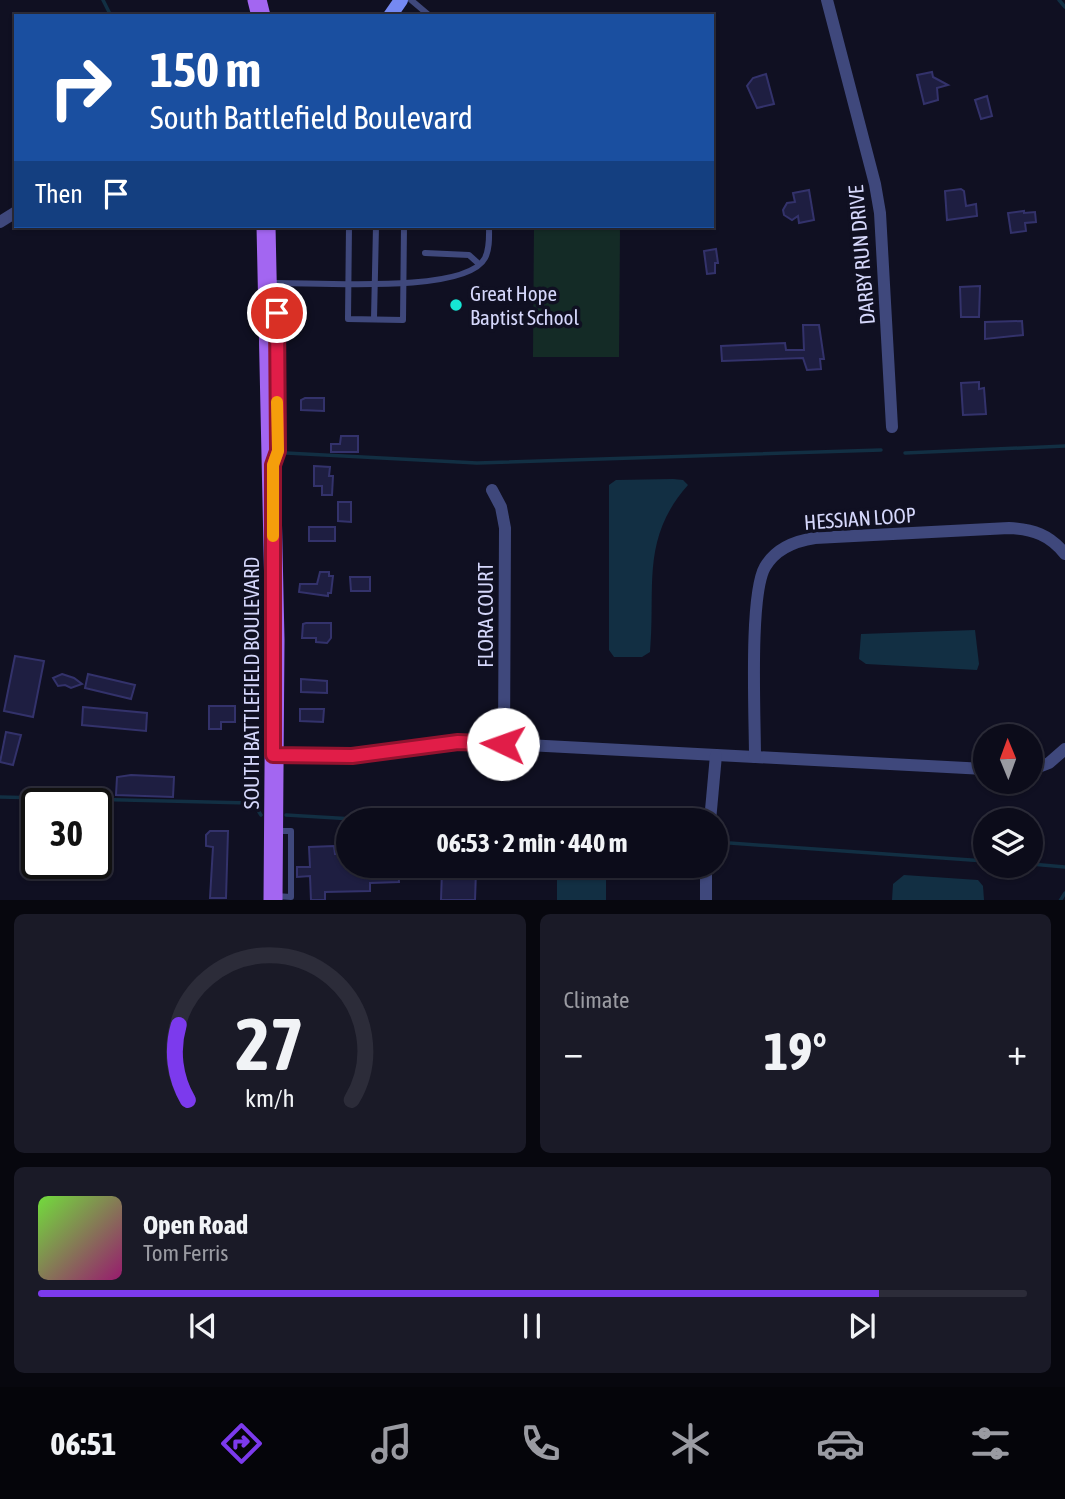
<!DOCTYPE html>
<html lang="en">
<head>
<meta charset="utf-8">
<style>
  :root { --surface:#0c0c1a; --page:#1a1a27; --text:#f1f3f6; --muted:#9a9ba2; --line:#2c2c39; --accent:#7c3aed }
  body { margin:0; font-family:"Asap Condensed",sans-serif; background:var(--page); color:var(--text); height:100vh; display:flex; flex-direction:column; font-size:26px; white-space:nowrap }
  * { box-sizing:border-box; margin:0 }
  p { font-size:23px; color:var(--muted) }
  .icon { flex:none; width:38px; height:38px; fill:none; stroke:currentColor; stroke-width:2; stroke-linecap:round; stroke-linejoin:round }
  .map { position:relative; height:900px; overflow:hidden }
  .drawer { display:flex; flex-direction:column; gap:14px; padding:14px; background:#07070e; flex:1 }
  .drawer>* { flex:none }
  .banner { position:absolute; left:14px; top:14px; width:700px; height:214px; border-radius:0px; box-shadow:0 2px 5px #0004,0 0 0 2px var(--line); background:#1a4fa0; color:#fff; overflow:hidden }
  .needle { width:46px; rotate:359deg }
  .buttons { position:absolute; left:973px; top:724px; display:grid; gap:14px }
  .buttons a { display:grid; place-items:center; width:70px; height:70px; border-radius:50%; background:var(--surface); box-shadow:0 2px 5px #0004,0 0 0 2px var(--line); font-size:35px }
  .speed { position:absolute; left:21px; top:788px; display:flex; gap:14px; font-size:35px; font-weight:700; text-align:center }
  .speed>* { display:grid; place-content:center; width:91px; height:91px; border-radius:50%; background:var(--surface); box-shadow:0 2px 5px #0004,0 0 0 2px var(--line); line-height:1 }
  .speed .limit { border:4px solid #111; border-radius:10px; background:#fff; color:#111 }
  .pin { position:absolute; display:grid; place-items:center; width:60px; height:60px; color:#fff; margin:-30px; border:4px solid #fff; border-radius:50%; box-shadow:0 2px 7px #0007 }
  .me { position:absolute; width:77px; margin:-38px; rotate:273deg; stroke-linejoin:round; filter:drop-shadow(0 0 5px #0008) }
  .turn { display:flex; align-items:center; gap:24px; height:147px; padding:0 21px; font-size:32px }
  .turn .icon { width:91px; height:91px; stroke-width:2.5 }
  .turn b { display:block; font-size:49px; line-height:60px }
  .then { display:flex; align-items:center; height:66px; padding:0 21px; background:#0003; gap:14px; font-size:26px }
  .big { font-size:52px; font-weight:700; line-height:1.1 }
  .drawer .card { flex:1; display:flex; flex-direction:column; justify-content:center; gap:10px; min-width:0; padding:0 24px; border-radius:10px; background:var(--page) }
  .drawer .dial { align-items:center; gap:0 }
  .dial svg { height:182px; overflow:visible; fill:none; stroke:var(--line); stroke-width:7; stroke-linecap:round; text-anchor:middle }
  .dial text { fill:var(--text); stroke:none }
  .song { display:flex; align-items:center; gap:21px }
  .cover { width:84px; height:84px; border-radius:10px; background:linear-gradient(135deg,hsl(100 70% 55%),hsl(320 70% 35%)) }
  .played { height:7px; border-radius:4px; background:linear-gradient(90deg,var(--accent) 85%,var(--line) 85%) }
  .keys { display:flex; justify-content:space-around; direction:ltr }
  .heat { display:flex; justify-content:space-between; align-items:center; font-size:38px; direction:ltr }
  .drawer .tiles { flex:1; display:grid; gap:14px; grid-template-columns:1fr 1fr }
  .card:last-child { grid-column:span 2 }
  .trip { position:absolute; left:336px; top:808px; width:392px; height:70px; border-radius:35px; background:var(--surface); box-shadow:0 2px 5px #0004,0 0 0 2px var(--line); font-weight:700; line-height:70px; text-align:center }
  .tabs { display:flex; height:112px; justify-content:space-around; align-items:center; background:#05050a; color:var(--muted) }
  .tabs .icon { width:49px; height:49px }
  .tabs .on { color:var(--accent) }
  .tabs b { font-size:32px; color:var(--text) }
  .map>svg:first-child { display:block }
  .green { fill:#142b26 }
  .water { fill:#122f43 }
  .lines { fill:none; stroke-linecap:round; stroke-linejoin:round }
  .stream { stroke:#122f43; stroke-width:3.5 }
  .building { fill:#1e1e41; stroke:#33326b; stroke-width:2 }
  .lane { stroke:#3f487c; stroke-width:6 }
  .street { stroke:#3f487c; stroke-width:12 }
  .secondary { stroke:#7589f2; stroke-width:14 }
  .primary { stroke:#a366f1; stroke-width:19 }
  .route-casing { stroke:#92132f; stroke-width:18 }
  .route { stroke:#e11d48; stroke-width:12 }
  .slow { stroke:#f59e0b; stroke-width:12 }
  .poi-dot { fill:#16e6d4; stroke:#101022; stroke-width:2.5 }
  .labels { text-anchor:middle; dominant-baseline:central; stroke-width:7; stroke-linejoin:round; paint-order:stroke }
  .street-label { font-size:21px; fill:#d5d7fb; stroke:#101022 }
  .poi-label { font-size:21px; fill:#d5d7fb; stroke:#101022; text-anchor:start }
</style>
</head>
<body>
<div class="map">
<svg width="1065" height="901" viewBox="0 0 1065 901">
  <rect width="100%" height="100%" fill="#101022"/>
  <polygon class="green" points="534,226 620,226 619,357 533,357"/>
  <g class="water">
    <path d="M 673,479 L 683,480 L 688,485 C 640,539 656,588 650,652 L 642,657 L 614,657 L 609,650 L 609,485 L 616,480 Z"/>
    <polygon points="975,630 979,664 977,670 866,664 859,659 861,634"/>
    <rect x="557" y="866" width="49" height="34"/>
    <polygon points="904,875 978,880 983,886 984,900 892,900 893,884"/>
  </g>
  <g class="lines">
    <g class="stream">
      <polyline points="103,0 111,16"/>
      <polyline points="1059,0 1065,7"/>
      <polyline points="286,453 477,463 881,450"/>
      <polyline points="905,453 1065,446"/>
      <polyline points="0,797 249,803 255,806 261,815"/>
      <polyline points="286,815 387,821"/>
      <polyline points="716,842 985,861"/>
      <polyline points="1031,864 1065,867"/>
      <polyline points="1060,901 1065,893"/>
    </g>
  </g>
  <g class="building">
    <polygon points="932,72 933,77 948,85 937,88 938,100 924,104 917,75"/>
    <polygon points="766,74 774,104 757,108 747,86 753,78"/>
    <polygon points="987,96 992,116 981,119 975,100"/>
    <polygon points="961,189 964,191 966,206 976,204 977,216 947,220 945,191"/>
    <polygon points="809,190 814,220 799,223 798,216 792,220 784,215 783,210 787,203 795,202 793,193"/>
    <polygon points="1024,211 1024,213 1035,212 1036,222 1025,223 1026,231 1011,233 1008,213"/>
    <polygon points="716,249 718,263 715,263 715,273 707,274 704,251"/>
    <polygon points="980,286 979,317 961,317 960,287"/>
    <polygon points="1022,321 1023,335 985,339 985,322"/>
    <polygon points="803,325 819,325 824,359 820,359 821,369 807,370 803,358 722,361 721,346 785,343 786,350 804,350"/>
    <polygon points="979,382 979,389 984,388 986,414 963,415 961,383"/>
    <polygon points="305,398 324,398 324,411 301,410 301,400"/>
    <polygon points="341,436 358,436 358,452 331,452 331,444 340,444"/>
    <polygon points="314,466 330,467 329,476 333,476 332,495 322,495 322,486 314,486"/>
    <polygon points="338,502 351,502 351,522 338,521"/>
    <rect x="309" y="527" width="26" height="14"/>
    <polygon points="320,572 329,572 329,576 333,576 331,593 328,593 328,596 299,592 300,584 317,584"/>
    <polygon points="350,577 370,577 370,591 351,591"/>
    <polygon points="306,623 331,623 331,638 327,643 316,642 316,638 302,638 303,624"/>
    <polygon points="15,656 44,661 33,717 4,711"/>
    <polygon points="62,674 74,678 82,684 71,688 65,685 58,686 53,678"/>
    <polygon points="88,674 135,685 131,699 85,688"/>
    <polygon points="301,679 327,681 327,693 301,692"/>
    <polygon points="209,706 235,706 235,722 221,722 221,729 209,729"/>
    <polygon points="83,707 147,713 146,731 82,725"/>
    <polygon points="300,709 324,709 323,722 300,721"/>
    <polygon points="6,732 21,735 13,765 0,762"/>
    <polygon points="131,775 174,777 173,797 116,795 117,777"/>
    <polygon points="210,831 228,831 226,898 210,898 213,847 206,846 206,835"/>
    <polygon points="334,846 335,854 348,854 348,866 398,866 399,882 370,883 370,891 325,892 325,900 311,900 310,876 297,877 297,867 310,867 309,847"/>
    <polygon points="442,870 476,871 475,900 441,900"/>
  </g>
  <g class="lines">
    <g class="lane">
      <polyline points="411,0 430,16"/>
      <polyline points="349,226 348,319 403,320 404,226"/>
      <polyline points="425,253 469,255 479,264"/>
      <path d="M 271,283 C 313,282 466,295 485,258 C 490,248 489,236 489,226"/>
      <polyline points="374,319 376,226"/>
      <polyline points="275,831 291,831 291,897 276,896"/>
    </g>
    <g class="street">
      <polyline points="827,0 875,184 880,213 892,427"/>
      <polyline points="0,222 16,212"/>
      <polyline points="492,490 501,507 505,528 504,744"/>
      <polyline points="273,755 352,756 471,742 985,769"/>
      <path d="M 755,757 C 755,718 749,595 765,567 C 776,548 795,541 815,538 L 1009,528 C 1033,529 1050,535 1065,554"/>
      <polyline points="1031,770 1049,763 1065,749"/>
      <polyline points="710,821 716,755"/>
      <polyline points="706,901 706,866"/>
    </g>
    <polyline class="secondary" points="390,16 401,0"/>
    <g class="primary">
      <polyline points="257,0 261,16"/>
      <polyline points="266,226 275,640 273,901"/>
    </g>
  </g>
  <g class="lines">
    <defs>
      <polyline id="route" points="277,313 278,451 273,465 273,755 352,756 458,742 503,744"/>
    </defs>
    <use href="#route" class="route-casing"/>
    <use href="#route" class="route"/>
    <polyline class="slow" points="273,536 273,465 278,451 277,402"/>
  </g>
  <circle class="poi-dot" cx="456" cy="305" r="7"/>
  <g class="labels">
    <g class="street-label">
      <text transform="translate(861 255) rotate(-95)">DARBY RUN DRIVE</text>
      <text transform="translate(860 518) rotate(-4)">HESSIAN LOOP</text>
      <text transform="translate(485 615) rotate(-90)">FLORA COURT</text>
      <text transform="translate(251 683) rotate(-90)">SOUTH BATTLEFIELD BOULEVARD</text>
    </g>
    <g class="poi-label">
      <text x="470" y="293">Great Hope<tspan x="470" dy="24">Baptist School</tspan></text>
    </g>
  </g>
</svg>
<div class="buttons">
<a><svg class="needle" viewBox="-14 -14 28 28"><path d="M0-13l5 13h-10z" fill="#e53935"/><path d="M0 13l5-13h-10z" fill="#9a9ba2"/></svg></a>
<a><svg class="icon" aria-label="layers" viewBox="0 0 24 24"><path d="M12 4l9 5-9 5-9-5zM3 14l9 5 9-5"/></svg></a>
</div>
<div class="speed"><div class="limit">30</div></div>
<div class="pin" style="left:277px;top:313px;background:#d93025"><svg class="icon" aria-label="arrive" viewBox="0 0 24 24"><path d="M6 21V4h12l-3 4 3 4H6"/></svg></div>
<svg class="me" style="left:503px;top:744px" viewBox="-20 -20 40 40"><circle r="19" fill="#fff"/><path d="M0-13L10 11 0 6-10 11z" fill="#e11d48"/></svg>
<div class="trip">06:53 · 2 min · 440 m</div>
<div class="banner">
<div class="turn"><svg class="icon" aria-label="right" viewBox="0 0 24 24"><path d="M7 20v-9h11M14 6l5 5-5 5"/></svg><div><b>150 m</b>South Battlefield Boulevard</div></div>
<div class="then">Then<svg class="icon" aria-label="arrive" viewBox="0 0 24 24"><path d="M6 21V4h12l-3 4 3 4H6"/></svg></div>
</div>
</div>
<section class="drawer">
<div class="tiles">
<div class="card dial"><svg viewBox="0 0 100 80">
<path d="M14 69A42 42 0 1 1 86 69"/>
<path d="M14 69A42 42 0 0 1 10 36" stroke="#7c3aed"/>
<text x="50" y="56" font-size="32" font-weight="700">27</text>
<text x="50" y="72" font-size="11">km/h</text>
</svg></div>
<div class="card"><p>Climate</p>
<div class="heat"><a>−</a><b class="big">19°</b><a>+</a></div>
</div>
<div class="card">
<div class="song"><i class="cover"></i><div><b>Open Road</b><p>Tom Ferris</p></div></div>
<div class="played"></div>
<div class="keys"><svg class="icon" aria-label="previous" viewBox="0 0 24 24"><path d="M18 5L8 12l10 7zM5 5v14"/></svg><svg class="icon" aria-label="pause" viewBox="0 0 24 24"><path d="M8 5v14M16 5v14"/></svg><svg class="icon" aria-label="next" viewBox="0 0 24 24"><path d="M6 5l10 7-10 7zM19 5v14"/></svg></div>
</div>
</div>
</section>
<nav class="tabs">
<b>06:51</b>
<svg class="icon on" aria-label="directions" viewBox="0 0 24 24"><path d="M12 3l9 9-9 9-9-9zM9 14v-3h6M13 9l2 2-2 2"/></svg>
<svg class="icon" aria-label="music" viewBox="0 0 24 24"><path d="M9 18V5l10-2v13"/><circle cx="6" cy="18" r="3"/><circle cx="16" cy="16" r="3"/></svg>
<svg class="icon" aria-label="phone" viewBox="0 0 24 24"><path d="M5 4h4l2 5-3 2q2 4 5 5l2-3 5 2v4C11 20 4 13 5 4z"/></svg>
<svg class="icon" aria-label="climate" viewBox="0 0 24 24"><path d="M12 3v18M4 7l16 10M4 17L20 7"/></svg>
<svg class="icon" aria-label="car" viewBox="0 0 24 24"><path d="M5 17H2v-5l4-1 3-4h7l3 4 3 1v5h-3M9 17h6M6 11h13"/><circle cx="7" cy="17" r="2"/><circle cx="17" cy="17" r="2"/></svg>
<svg class="icon" aria-label="filters" viewBox="0 0 24 24"><path d="M4 7h16M4 17h16"/><circle cx="9" cy="7" r="2"/><circle cx="15" cy="17" r="2"/></svg>
</nav>
</body>
</html>
